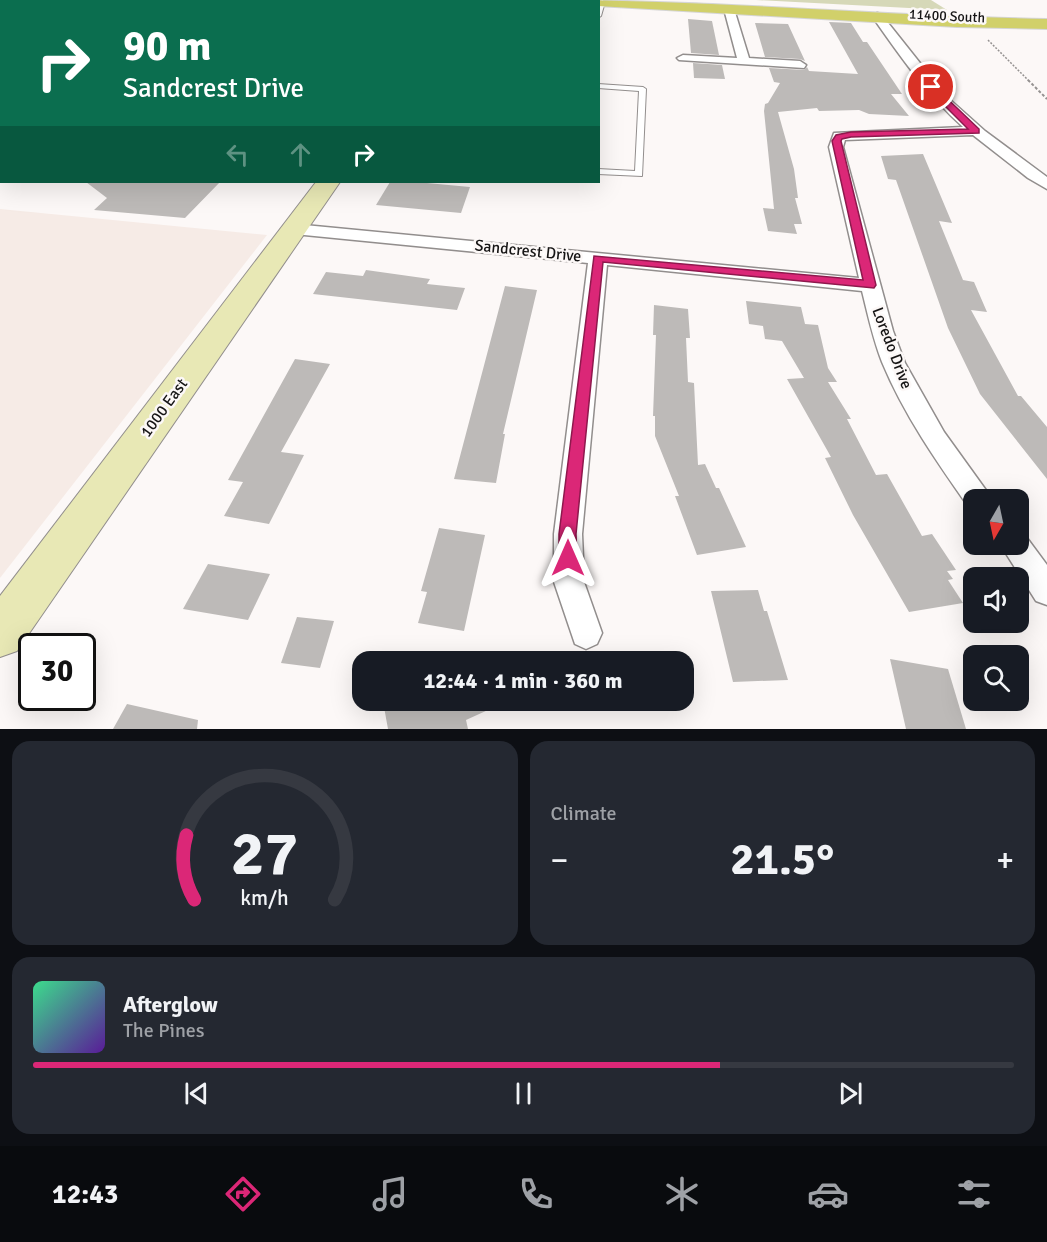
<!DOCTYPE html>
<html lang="en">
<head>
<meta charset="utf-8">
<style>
  :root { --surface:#171b24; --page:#242831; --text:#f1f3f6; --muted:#9ea1a6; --line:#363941; --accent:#db2777 }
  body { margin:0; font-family:Signika,sans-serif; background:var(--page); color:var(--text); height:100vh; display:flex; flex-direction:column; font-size:22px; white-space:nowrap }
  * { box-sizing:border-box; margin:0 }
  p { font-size:20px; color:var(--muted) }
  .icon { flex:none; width:33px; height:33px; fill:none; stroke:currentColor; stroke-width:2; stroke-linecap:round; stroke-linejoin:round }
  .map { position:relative; height:729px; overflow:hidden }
  .side { display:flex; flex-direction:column; gap:12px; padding:12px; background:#0d0f14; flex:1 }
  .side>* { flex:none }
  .guide { position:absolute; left:0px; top:0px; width:600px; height:183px; box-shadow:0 6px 24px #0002; background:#0b6e4f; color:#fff; overflow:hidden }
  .needle { width:39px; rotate:189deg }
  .controls { position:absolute; left:963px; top:489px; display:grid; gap:12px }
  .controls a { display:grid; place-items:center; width:66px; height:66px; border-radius:12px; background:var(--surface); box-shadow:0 6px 24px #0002; font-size:30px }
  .speed { position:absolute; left:18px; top:633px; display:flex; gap:12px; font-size:30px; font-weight:700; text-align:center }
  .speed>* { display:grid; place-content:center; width:78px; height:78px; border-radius:50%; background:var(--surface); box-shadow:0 6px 24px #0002; line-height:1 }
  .speed .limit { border:3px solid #111; border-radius:9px; background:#fff; color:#111 }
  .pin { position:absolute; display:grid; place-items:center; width:51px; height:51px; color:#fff; margin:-26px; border:3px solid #fff; border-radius:50%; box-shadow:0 2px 6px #0007 }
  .me { position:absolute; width:66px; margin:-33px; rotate:0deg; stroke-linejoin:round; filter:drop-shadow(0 0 4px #0008) }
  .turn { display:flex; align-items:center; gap:21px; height:126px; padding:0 24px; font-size:27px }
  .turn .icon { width:78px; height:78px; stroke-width:2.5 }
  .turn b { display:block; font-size:42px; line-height:51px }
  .lanes { display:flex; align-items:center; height:57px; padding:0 24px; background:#0003; justify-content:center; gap:30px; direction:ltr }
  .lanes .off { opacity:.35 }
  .big { font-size:45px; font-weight:700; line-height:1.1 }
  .side .tile { flex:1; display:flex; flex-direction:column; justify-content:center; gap:9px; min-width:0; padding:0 21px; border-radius:18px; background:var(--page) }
  .side .dial { align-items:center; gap:0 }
  .dial svg { height:156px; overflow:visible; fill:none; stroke:var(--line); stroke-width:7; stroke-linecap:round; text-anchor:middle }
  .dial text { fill:var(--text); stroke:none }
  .song { display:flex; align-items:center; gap:18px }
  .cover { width:72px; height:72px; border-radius:9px; background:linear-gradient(135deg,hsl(150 70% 55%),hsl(270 70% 35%)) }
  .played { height:6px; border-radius:3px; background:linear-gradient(90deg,var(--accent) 70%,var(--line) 70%) }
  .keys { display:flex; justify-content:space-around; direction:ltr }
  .heat { display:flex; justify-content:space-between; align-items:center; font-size:33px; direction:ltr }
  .side .tiles { flex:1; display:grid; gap:12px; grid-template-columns:1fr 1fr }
  .tile:last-child { grid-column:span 2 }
  .trip { position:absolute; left:352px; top:651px; width:342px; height:60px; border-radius:18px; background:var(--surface); box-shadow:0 6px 24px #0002; font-weight:700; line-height:60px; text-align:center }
  .tabs { display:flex; height:96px; justify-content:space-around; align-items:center; background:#090b0e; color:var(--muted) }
  .tabs .icon { width:42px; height:42px }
  .tabs .active { color:var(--accent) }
  .tabs b { font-size:27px; color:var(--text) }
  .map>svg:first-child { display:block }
  .built { fill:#f6ebe6 }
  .green { fill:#d6d8b8 }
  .building { fill:#bdbab8 }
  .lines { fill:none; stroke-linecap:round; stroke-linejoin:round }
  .lane-casing { stroke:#928e8d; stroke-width:2 }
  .street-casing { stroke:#928e8d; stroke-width:3 }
  .secondary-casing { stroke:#928e8d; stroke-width:2 }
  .primary-casing { stroke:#d5d5d5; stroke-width:2 }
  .path-far1 { stroke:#959291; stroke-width:1.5; stroke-dasharray:2 1.5; stroke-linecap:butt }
  .path { stroke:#959291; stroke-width:2; stroke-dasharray:3 2; stroke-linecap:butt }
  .lane { fill:#fff; fill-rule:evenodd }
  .street { fill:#fff; fill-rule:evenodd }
  .secondary { fill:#e8e8b5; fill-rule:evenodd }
  .primary { fill:#d1d06a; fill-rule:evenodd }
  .route { fill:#db2777; stroke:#8e194d; stroke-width:1.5 }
  .labels { text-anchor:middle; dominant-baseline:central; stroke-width:5; stroke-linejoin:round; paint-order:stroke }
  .far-street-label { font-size:14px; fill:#161515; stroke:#fcf8f7 }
  .street-label { font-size:16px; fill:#161515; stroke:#fcf8f7 }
</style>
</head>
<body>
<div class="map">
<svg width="1047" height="729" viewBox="0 0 1047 729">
  <rect width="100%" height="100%" fill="#fcf8f7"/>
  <polygon class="built" points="0,209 267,235 0,578"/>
  <polygon class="green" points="756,0 931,0 947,10"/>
  <g class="building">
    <polygon points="688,19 712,21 719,55 691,53"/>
    <polygon points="829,22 851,23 863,42 867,42 902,94 891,94 909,116 869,114 859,110 819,111 817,108 778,112 794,169 798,198 795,198 802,224 794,224 797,234 768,231 763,208 774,209 764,111 765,104 768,103 780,83 774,82 769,68 804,70 807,67 809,71 858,74"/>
    <polygon points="755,23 788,24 805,61 800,59 765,57"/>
    <polygon points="693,63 722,65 725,79 694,78"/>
    <polygon points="923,154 952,223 939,221 963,280 974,282 987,312 971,310 1018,396 1021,396 1047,427 1047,479 980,394 948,328 896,180 888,179 881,156"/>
    <polygon points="86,182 220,182 185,218 94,210 107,198"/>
    <polygon points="390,182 416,182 470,187 461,213 376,205"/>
    <polygon points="366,270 430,279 427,284 465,288 457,310 313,294 326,272 363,276"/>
    <polygon points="505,286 537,290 503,434 505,434 496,483 454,479"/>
    <polygon points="746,301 801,307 805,324 818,325 828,368 837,382 828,382 851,419 847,419 876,475 887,474 922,536 932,534 956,570 947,571 953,579 948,580 963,603 909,612 853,515 825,458 831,457 787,379 804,378 782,341 765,339 763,326 749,324"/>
    <polygon points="654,305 688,309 690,338 686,338 688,382 694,383 698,465 705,464 716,488 719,488 746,547 697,555 675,496 679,496 655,436 655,416 653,416 656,335 653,335"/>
    <polygon points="295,359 330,364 281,452 304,455 269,524 224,516 243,482 228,480"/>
    <polygon points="439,528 485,535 464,631 418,623 427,592 421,591"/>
    <polygon points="208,564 270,574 248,620 183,609"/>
    <polygon points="758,590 764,611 767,611 788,680 733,682 711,591"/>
    <polygon points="297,617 334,621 320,668 281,663"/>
    <polygon points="890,659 948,669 966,729 906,729"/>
    <polygon points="400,700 510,700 466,720 468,729 388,729 384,707"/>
    <polygon points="127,704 198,720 197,729 113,729"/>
  </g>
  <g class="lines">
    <defs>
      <g id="lane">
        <polygon points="602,0 605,2 601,16 598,18 598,5"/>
        <polygon points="598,84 643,87 646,89 642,176 598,174 598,169 635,171 639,91 598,88"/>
      </g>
      <g id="street">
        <polygon points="0,0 9,0 10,2 2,2 2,4"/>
        <polygon points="150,0 161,0 149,2"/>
        <polygon points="283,0 293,0 282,2"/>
        <polygon points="729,6 734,9 749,58 800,61 806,65 804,68 679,60 677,58 683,55 737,58 724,9"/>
        <path d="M 877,13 L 881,14 L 947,97 L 985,131 L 1047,177 L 1047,189 L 1028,178 L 973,135 L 845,140 L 843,147 L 893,331 L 905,363 L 944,432 L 993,500 L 974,500 L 974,510 L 970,509 C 937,462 904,415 882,362 C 873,339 868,315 862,291 L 607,265 L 582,534 L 584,582 L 602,633 L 597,644 L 586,649 L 575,644 L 554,582 L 554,534 L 588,263 L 294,234 L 288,233 L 285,229 L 288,225 L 294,224 L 859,278 L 829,147 L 834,133 L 963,127 C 927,95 900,56 872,16 Z"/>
        <polygon points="2,79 2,87 0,88 0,80"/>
        <rect x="0" y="142" width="2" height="8"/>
        <polygon points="1018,532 1024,534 1047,565 1047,605 1036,601 1000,544 1018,544"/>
      </g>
      <g id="secondary">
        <polygon points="453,0 467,0 452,2"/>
        <polygon points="316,182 340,182 17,651 0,657 0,596"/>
      </g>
      <path id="primary" d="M 552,0 C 717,0 882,16 1047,19 L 1047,29 L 957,27 L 598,6 L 598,2 Z"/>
    </defs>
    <use href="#lane" class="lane-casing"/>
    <use href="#street" class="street-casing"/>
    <use href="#secondary" class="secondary-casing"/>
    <use href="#primary" class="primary-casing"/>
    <polyline class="path-far1" points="988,40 1030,82"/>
    <polyline class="path" points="1028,80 1047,99"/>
    <use href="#lane" class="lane"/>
    <use href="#street" class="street"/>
    <use href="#secondary" class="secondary"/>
    <use href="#primary" class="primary"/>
  </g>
  <polygon class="route" points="928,86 934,86 979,129 979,133 851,137 842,139 841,141 876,285 874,288 603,262 576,534 577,558 575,564 568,566 562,564 559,558 559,534 594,256 863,280 832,141 836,135 851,132 968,129 928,89"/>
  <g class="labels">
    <g class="far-street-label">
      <text transform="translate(947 16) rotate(3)">11400 South</text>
    </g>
    <g class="street-label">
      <text transform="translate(528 251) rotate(6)">Sandcrest Drive</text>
      <text transform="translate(892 348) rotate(69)">Loredo Drive</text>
      <text transform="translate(164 408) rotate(-54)">1000 East</text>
    </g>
  </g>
</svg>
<div class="controls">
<a><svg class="needle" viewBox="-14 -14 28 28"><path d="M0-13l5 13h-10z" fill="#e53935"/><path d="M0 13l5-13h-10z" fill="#9ea1a6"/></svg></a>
<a><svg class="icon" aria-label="sound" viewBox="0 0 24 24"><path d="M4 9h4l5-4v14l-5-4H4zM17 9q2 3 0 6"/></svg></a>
<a><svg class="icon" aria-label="search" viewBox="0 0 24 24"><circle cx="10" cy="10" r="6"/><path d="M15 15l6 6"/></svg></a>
</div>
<div class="speed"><div class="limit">30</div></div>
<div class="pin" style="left:931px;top:87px;background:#d93025"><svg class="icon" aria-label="arrive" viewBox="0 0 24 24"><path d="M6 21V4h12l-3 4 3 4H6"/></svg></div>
<svg class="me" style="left:568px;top:558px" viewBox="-20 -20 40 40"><path d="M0-17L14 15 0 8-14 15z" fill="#db2777" stroke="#fff" stroke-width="4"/></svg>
<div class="trip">12:44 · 1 min · 360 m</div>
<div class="guide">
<div class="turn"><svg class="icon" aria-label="right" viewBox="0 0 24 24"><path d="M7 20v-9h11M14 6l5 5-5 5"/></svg><div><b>90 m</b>Sandcrest Drive</div></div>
<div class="lanes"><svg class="icon off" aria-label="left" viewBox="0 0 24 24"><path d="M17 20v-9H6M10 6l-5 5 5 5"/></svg><svg class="icon off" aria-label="ahead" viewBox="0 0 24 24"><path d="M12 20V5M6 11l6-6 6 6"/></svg><svg class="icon" aria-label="right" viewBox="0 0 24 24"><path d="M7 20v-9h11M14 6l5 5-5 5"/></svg></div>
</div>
</div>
<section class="side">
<div class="tiles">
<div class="tile dial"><svg viewBox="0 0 100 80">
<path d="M14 69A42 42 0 1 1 86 69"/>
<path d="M14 69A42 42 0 0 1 10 36" stroke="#db2777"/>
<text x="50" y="56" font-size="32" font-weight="700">27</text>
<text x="50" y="72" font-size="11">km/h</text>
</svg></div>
<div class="tile"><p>Climate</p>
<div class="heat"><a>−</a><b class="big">21.5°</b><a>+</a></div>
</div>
<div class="tile">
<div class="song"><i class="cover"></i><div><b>Afterglow</b><p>The Pines</p></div></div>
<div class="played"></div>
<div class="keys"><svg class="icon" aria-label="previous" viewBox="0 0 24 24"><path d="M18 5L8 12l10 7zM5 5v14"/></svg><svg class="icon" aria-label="pause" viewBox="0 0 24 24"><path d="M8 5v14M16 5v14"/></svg><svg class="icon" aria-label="next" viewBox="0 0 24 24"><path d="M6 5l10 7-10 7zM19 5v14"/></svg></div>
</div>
</div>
</section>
<nav class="tabs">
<b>12:43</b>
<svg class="icon active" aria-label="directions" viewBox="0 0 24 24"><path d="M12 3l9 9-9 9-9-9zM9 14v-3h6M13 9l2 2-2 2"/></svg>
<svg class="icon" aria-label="music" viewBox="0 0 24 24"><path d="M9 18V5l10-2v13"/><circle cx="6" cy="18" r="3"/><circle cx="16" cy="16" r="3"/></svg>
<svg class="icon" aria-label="phone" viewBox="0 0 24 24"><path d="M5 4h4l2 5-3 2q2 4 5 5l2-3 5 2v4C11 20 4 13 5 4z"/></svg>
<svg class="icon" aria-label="climate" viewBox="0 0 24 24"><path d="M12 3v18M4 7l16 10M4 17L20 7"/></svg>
<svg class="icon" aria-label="car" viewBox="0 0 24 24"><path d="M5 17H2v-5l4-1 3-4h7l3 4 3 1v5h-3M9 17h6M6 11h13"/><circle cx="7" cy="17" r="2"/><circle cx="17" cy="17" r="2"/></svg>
<svg class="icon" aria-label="filters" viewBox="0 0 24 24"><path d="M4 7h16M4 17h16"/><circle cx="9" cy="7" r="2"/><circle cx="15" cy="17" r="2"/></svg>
</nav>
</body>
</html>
